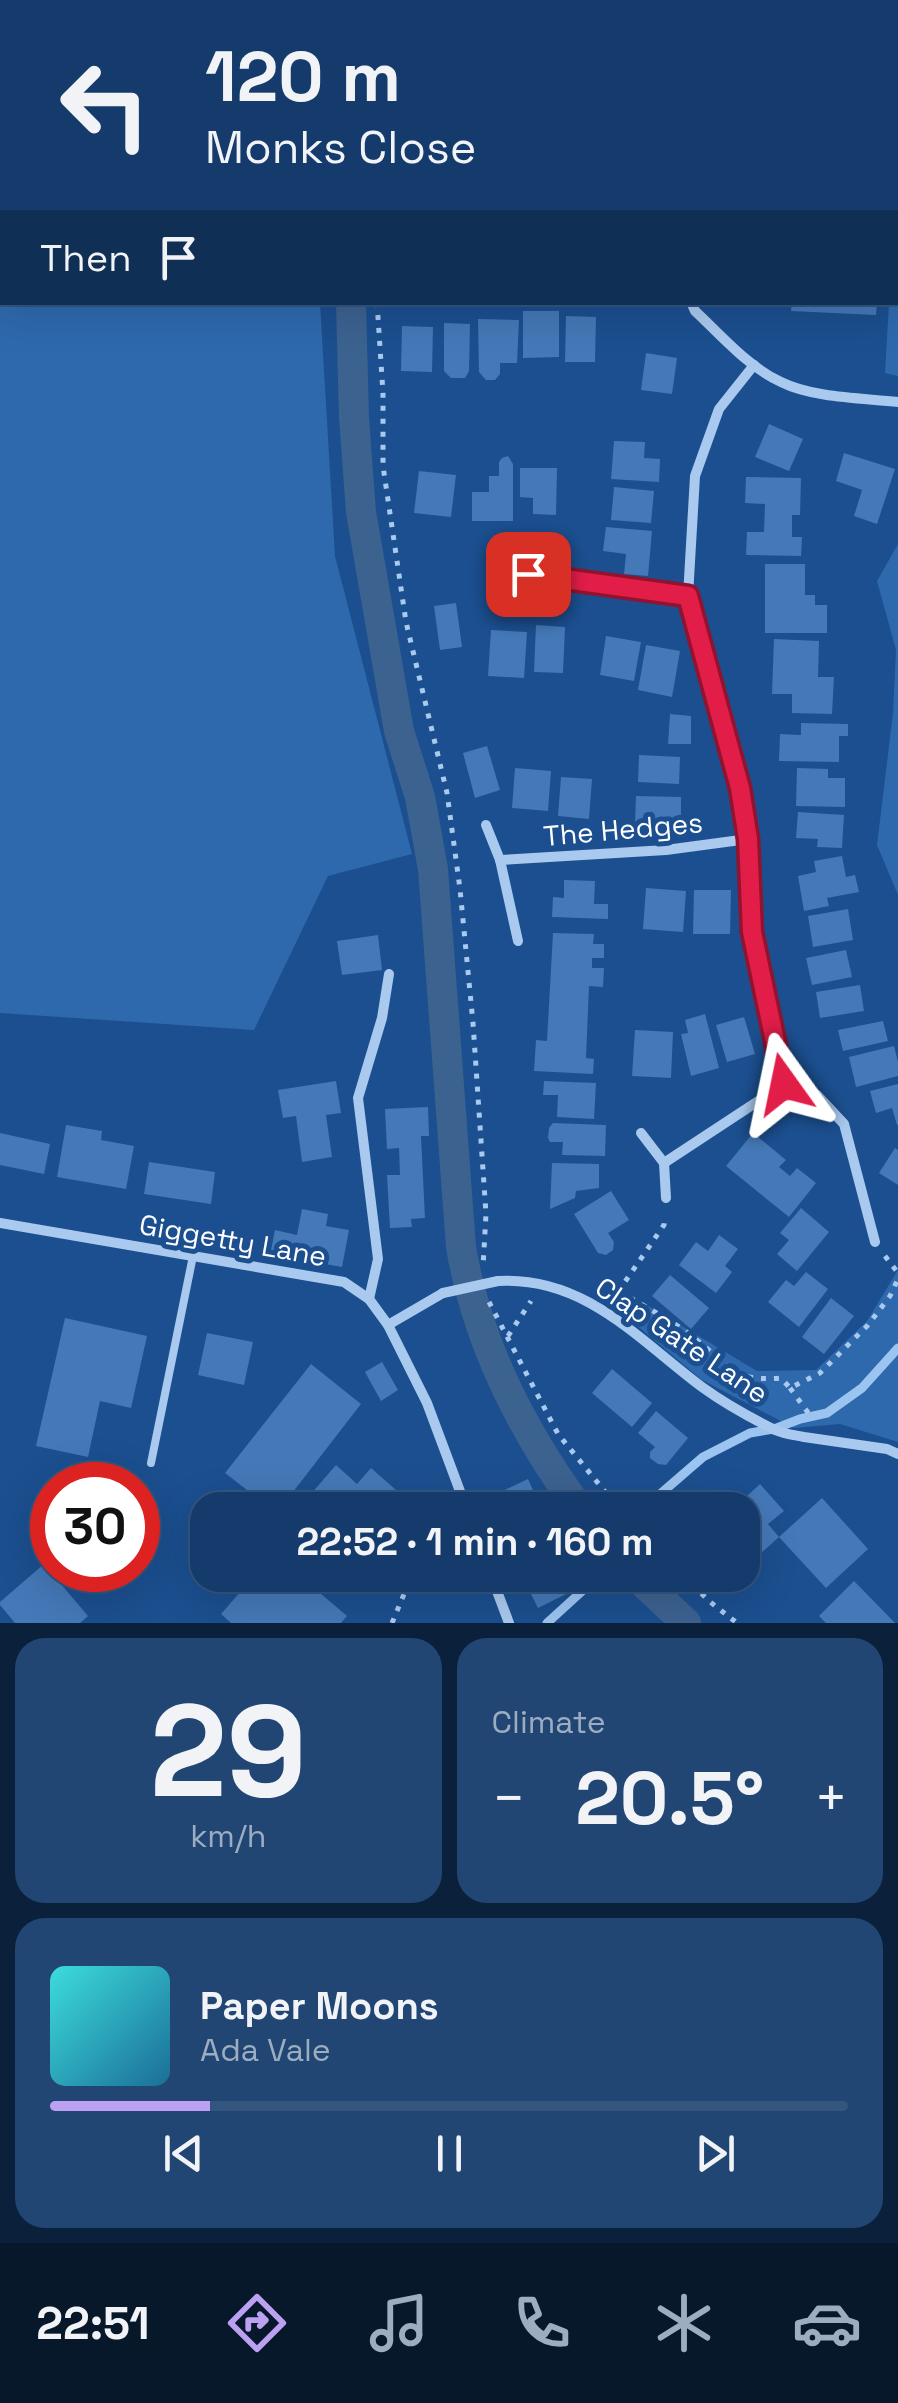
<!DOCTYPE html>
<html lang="en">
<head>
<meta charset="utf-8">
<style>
  :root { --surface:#143b6b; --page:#214673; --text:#f1f3f6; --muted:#9dadc1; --line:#33557e; --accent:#bca0f2 }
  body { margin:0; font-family:"Space Grotesk",sans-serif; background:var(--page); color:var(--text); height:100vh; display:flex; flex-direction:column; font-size:38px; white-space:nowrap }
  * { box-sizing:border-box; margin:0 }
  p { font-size:32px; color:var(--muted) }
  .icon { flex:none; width:55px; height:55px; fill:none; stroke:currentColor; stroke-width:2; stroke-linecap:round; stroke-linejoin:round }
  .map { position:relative; height:1623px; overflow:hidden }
  .details { display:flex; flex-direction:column; gap:15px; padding:15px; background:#0b203b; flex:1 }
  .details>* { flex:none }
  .banner { position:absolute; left:0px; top:0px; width:900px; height:305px; box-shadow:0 10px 40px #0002,0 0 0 2px var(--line); background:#143b6b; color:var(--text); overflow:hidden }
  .speed { position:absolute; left:30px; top:1462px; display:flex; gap:20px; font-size:50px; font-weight:700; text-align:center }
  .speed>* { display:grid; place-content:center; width:130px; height:130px; border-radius:50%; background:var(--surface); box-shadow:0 10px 40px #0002,0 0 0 2px var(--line); line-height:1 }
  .speed .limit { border:15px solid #d22; background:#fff; color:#111 }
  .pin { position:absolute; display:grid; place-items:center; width:85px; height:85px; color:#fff; margin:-42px; border-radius:20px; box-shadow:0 5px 15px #0006 }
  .me { position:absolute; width:110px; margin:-55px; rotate:348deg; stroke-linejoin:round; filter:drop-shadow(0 0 8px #0008) }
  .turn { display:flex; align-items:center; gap:35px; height:210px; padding:0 40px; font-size:45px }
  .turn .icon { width:130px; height:130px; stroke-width:2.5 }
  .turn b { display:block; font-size:70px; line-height:85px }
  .then { display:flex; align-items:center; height:95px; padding:0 40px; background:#0003; gap:20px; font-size:38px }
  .big { font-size:75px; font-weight:600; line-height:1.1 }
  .details .tile { flex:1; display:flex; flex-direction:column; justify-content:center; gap:15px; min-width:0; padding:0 35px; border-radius:30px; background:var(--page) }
  .details .dial { align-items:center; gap:0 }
  .dial b { font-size:130px; line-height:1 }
  .song { display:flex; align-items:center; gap:30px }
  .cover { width:120px; height:120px; border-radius:15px; background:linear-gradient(135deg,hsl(180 70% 55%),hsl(200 70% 35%)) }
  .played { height:10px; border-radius:5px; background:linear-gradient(90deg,var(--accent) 20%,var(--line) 20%) }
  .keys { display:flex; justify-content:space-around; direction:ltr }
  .heat { display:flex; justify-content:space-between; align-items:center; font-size:55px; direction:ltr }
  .details .tiles { flex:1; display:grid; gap:15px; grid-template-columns:1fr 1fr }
  .tile:last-child { grid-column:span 2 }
  .trip { position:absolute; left:190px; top:1492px; width:570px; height:100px; border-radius:30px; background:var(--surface); box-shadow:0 10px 40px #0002,0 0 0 2px var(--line); font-weight:600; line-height:100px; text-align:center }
  .dock { display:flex; height:160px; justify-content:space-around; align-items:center; background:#08182b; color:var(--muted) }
  .dock .icon { width:70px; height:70px }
  .dock .on { color:var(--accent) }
  .dock b { font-size:45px; color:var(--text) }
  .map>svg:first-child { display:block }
  .green { fill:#2e69ad }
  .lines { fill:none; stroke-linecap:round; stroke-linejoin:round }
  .stream { stroke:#9cc4f0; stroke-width:9 }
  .canal { stroke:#3c6290; stroke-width:30 }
  .building { fill:#4478b7 }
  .path { stroke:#a9c9ee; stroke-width:5; stroke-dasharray:5 8; stroke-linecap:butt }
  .service { stroke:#a9c9ee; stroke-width:8 }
  .minor { stroke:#a9c9ee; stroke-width:10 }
  .minor-bridge { stroke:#a9c9ee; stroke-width:10 }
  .route-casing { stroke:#92132f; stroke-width:25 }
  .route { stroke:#e11d48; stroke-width:18 }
  .labels { text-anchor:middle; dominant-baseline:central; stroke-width:10; stroke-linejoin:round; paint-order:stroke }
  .street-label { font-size:28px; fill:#fff; stroke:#1b4f8f }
</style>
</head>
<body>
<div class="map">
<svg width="898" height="1623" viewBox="0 0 898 1623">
  <rect width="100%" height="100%" fill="#1b4f8f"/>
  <g class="green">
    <polygon points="22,0 276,0 277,2 2,2 2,302 320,303 335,556 412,854 328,876 254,1030 0,1013 0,3"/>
    <polygon points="898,157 898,376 885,373 889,303 898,302"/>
    <polygon points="898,544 898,895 877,845 893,713 896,650 877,581"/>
    <polygon points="898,1270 898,1442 840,1424 794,1428 702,1380 623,1314 640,1301 757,1371 816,1370 867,1321"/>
  </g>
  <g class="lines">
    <g class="stream">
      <polyline points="651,1502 703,1457 750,1433 774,1429 800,1419 827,1413 862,1388 898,1348"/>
      <polyline points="547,1623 591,1583"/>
    </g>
    <g class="canal">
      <polyline points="309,0 309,2"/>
      <path d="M 351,302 L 354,418 L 361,512 L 399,731 L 420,797 L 433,869 L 461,1247 C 477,1343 523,1432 580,1510"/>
      <polyline points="635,1575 686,1623"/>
    </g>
  </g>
  <g class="building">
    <polygon points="792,302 877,302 876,315 791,311"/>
    <polygon points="523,311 559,311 559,357 523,358"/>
    <polygon points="566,316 596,317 595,362 565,362"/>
    <polygon points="478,319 519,320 517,363 500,363 500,374 495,380 486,380 479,372"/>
    <polygon points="444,323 470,324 469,371 465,378 451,378 444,371"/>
    <polygon points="402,326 433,327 432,372 401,371"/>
    <polygon points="646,353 677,358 672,394 641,390"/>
    <polygon points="769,424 803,439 789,471 755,457"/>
    <polygon points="614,441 645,442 644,458 660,459 659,482 611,479"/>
    <polygon points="844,453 895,469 877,524 854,516 862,490 836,481"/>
    <polygon points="508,456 513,464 513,521 472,521 472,492 489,492 489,476 499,476 499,462 502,458"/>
    <polygon points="520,468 557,468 556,515 533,514 533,498 520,497"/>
    <polygon points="419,471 456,475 451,517 414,513"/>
    <polygon points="746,477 801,478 800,515 792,515 792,537 802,537 801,556 746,555 747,532 764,532 765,504 745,503"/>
    <polygon points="614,487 654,491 651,523 611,520"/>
    <polygon points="606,527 652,531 648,576 624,574 626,554 603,551"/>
    <polygon points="765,564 805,564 805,595 815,595 815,605 827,605 827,633 765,633"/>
    <polygon points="456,603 462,647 440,650 434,606"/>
    <polygon points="536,625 565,627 563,673 534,672"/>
    <polygon points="491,630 527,632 524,678 488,676"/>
    <polygon points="606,636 641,642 634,681 600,675"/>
    <polygon points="774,639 819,641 818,677 834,677 832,714 792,713 792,694 772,694"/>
    <polygon points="646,645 680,651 672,697 638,690"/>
    <polygon points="670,714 691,716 691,744 668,744"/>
    <polygon points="801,723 848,724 848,736 839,736 839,762 779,761 780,734 801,735"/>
    <polygon points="487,746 500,790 475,798 463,753"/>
    <polygon points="639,755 680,757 679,784 638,782"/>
    <polygon points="515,768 551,771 548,811 512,808"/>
    <polygon points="797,768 828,769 828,778 845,778 845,807 796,806"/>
    <polygon points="561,777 592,779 589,819 558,816"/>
    <polygon points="636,796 681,797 681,824 635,823"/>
    <polygon points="798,812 844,815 842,848 817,847 818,839 796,838"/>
    <polygon points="842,856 846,877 855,875 859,892 827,898 829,906 804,911 798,876 816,872 814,861"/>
    <polygon points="564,880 595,881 594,904 608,904 608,919 552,917 553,897 564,898"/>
    <polygon points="646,888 686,891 683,932 643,929"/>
    <polygon points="694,890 731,890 730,934 693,934"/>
    <polygon points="848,909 853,940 813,947 808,916"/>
    <polygon points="553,933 594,934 593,944 604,944 604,958 592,958 592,968 604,968 603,987 589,986 586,1058 594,1059 593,1074 534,1071 536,1040 547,1041"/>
    <polygon points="378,935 382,970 342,975 337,941"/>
    <polygon points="846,950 852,977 812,985 806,958"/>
    <polygon points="860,985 864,1011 820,1018 816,992"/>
    <polygon points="705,1014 719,1068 691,1076 681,1034 688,1033 685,1020"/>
    <polygon points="744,1017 755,1054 727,1062 716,1025"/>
    <polygon points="883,1021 888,1041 843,1051 838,1030"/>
    <polygon points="635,1030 673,1032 671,1078 632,1076"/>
    <polygon points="894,1046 898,1062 898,1076 856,1087 849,1057"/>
    <polygon points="336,1081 341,1113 326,1115 332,1157 302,1162 296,1116 283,1118 278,1090"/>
    <polygon points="544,1081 596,1083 594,1119 557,1117 558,1095 543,1095"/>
    <polygon points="898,1084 898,1125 897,1125 892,1108 876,1113 870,1091"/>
    <polygon points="428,1107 429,1136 421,1136 425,1218 411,1219 412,1227 390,1228 387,1175 400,1175 399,1148 387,1149 385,1109"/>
    <polygon points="553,1123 606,1125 605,1156 562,1155 563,1142 550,1142 548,1138 549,1128"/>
    <polygon points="66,1125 102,1131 101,1140 134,1146 126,1189 57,1177"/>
    <polygon points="0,1133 50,1144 44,1174 0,1165"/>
    <polygon points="753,1133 786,1160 779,1167 790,1176 797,1168 816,1183 789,1217 726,1166"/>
    <polygon points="895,1148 898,1150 898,1185 879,1173"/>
    <polygon points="149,1162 215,1172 211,1204 144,1194"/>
    <polygon points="552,1163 599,1164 599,1188 576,1191 575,1198 550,1209"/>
    <polygon points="611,1191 629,1220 608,1233 614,1242 613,1250 606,1255 598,1253 574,1214"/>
    <polygon points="801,1208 829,1232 797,1271 777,1254 789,1240 780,1233"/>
    <polygon points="302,1209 328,1214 326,1226 349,1230 342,1267 270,1254 275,1230 297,1235"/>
    <polygon points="719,1235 738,1249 725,1266 732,1272 716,1293 679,1265 696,1242 708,1251"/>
    <polygon points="806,1272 828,1289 799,1327 768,1302 786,1280 794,1286"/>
    <polygon points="670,1275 709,1308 691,1329 652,1296"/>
    <polygon points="831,1298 854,1316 824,1354 802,1337"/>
    <polygon points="65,1318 147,1336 131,1408 100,1401 88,1457 36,1446"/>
    <polygon points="207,1333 253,1342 244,1385 198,1375"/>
    <polygon points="382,1362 398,1390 381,1401 365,1372"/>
    <polygon points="311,1364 361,1404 279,1510 273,1510 225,1473"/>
    <polygon points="612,1369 652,1403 632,1427 592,1393"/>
    <polygon points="656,1411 688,1438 666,1465 658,1464 650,1458 650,1452 655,1447 638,1433"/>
    <polygon points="336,1465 357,1484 371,1468 396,1490 383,1506 388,1510 297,1510"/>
    <polygon points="528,1479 542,1510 500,1510 494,1495"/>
    <polygon points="760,1484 784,1511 768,1524 779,1537 742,1570 742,1510 732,1510"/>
    <polygon points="822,1498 868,1549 826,1588 779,1537"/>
    <polygon points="44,1564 88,1616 80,1623 15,1623 0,1605 0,1602"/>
    <polygon points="255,1575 299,1575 347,1616 341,1623 231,1623 221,1614"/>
    <polygon points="339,1575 372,1575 358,1591"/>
    <polygon points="525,1575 571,1575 578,1588 538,1608 522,1576"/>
    <polygon points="854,1581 895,1623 826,1623 819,1616"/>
  </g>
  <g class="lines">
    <g class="path">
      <polyline points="343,0 344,2"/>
      <polyline points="377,302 383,393 383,466 406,622 447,793 460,889 473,1023 486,1214 483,1267"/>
      <polyline points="885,1256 898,1273"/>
      <path d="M 619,1291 C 643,1306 670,1319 693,1337 C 729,1364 727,1382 781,1378 L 790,1388 L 820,1373 L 868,1325 L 890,1296 L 898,1279"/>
      <polyline points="618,1292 664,1225 665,1217"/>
      <polyline points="489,1302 558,1434 620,1510"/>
      <polyline points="508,1336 531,1301"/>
      <polyline points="790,1388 812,1418"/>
      <polyline points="683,1575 709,1601 737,1623"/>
      <polyline points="392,1623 412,1575"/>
    </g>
    <polyline class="service" points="151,1463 193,1256"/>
    <g class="minor">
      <polyline points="614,0 615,2"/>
      <path d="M 691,302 L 695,311 C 721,335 748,367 781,382 C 813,398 862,398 898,402"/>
      <polyline points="754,365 719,409 695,476 688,596 740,788 748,839 752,932 784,1084 817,1095 844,1124 875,1242"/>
      <polyline points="528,574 688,596"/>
      <polyline points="486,825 500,860 518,941"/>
      <polyline points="500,860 666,850 748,839"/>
      <polyline points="641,1133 664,1163 666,1198"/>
      <polyline points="664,1163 784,1084"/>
      <polyline points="0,1223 344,1282 369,1299 388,1325 427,1403 467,1510"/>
      <path d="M 498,1281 C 585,1276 639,1340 702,1387 C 724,1403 751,1418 775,1430 C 784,1434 794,1435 804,1437 C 832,1441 860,1445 887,1449 L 898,1454"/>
      <polyline points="369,1299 378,1259 358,1098 382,1018 389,974"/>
      <polyline points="388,1325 443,1293"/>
      <polyline points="491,1575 509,1623"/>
    </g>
    <polyline class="minor-bridge" points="443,1293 498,1281"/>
  </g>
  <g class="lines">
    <defs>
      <polyline id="route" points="528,574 688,596 740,788 748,839 752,932 784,1084"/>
    </defs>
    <use href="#route" class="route-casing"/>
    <use href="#route" class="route"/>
  </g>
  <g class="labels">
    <g class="street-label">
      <text transform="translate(623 829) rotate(-5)">The Hedges</text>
      <text transform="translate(233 1240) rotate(10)">Giggetty Lane</text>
      <text transform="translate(682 1340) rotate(34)">Clap Gate Lane</text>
    </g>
  </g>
</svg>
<div class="speed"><div class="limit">30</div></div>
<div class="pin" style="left:528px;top:574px;background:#d93025"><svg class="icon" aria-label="arrive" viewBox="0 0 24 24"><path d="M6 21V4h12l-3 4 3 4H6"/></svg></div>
<svg class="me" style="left:784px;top:1084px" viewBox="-20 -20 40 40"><path d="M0-17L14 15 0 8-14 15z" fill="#e11d48" stroke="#fff" stroke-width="4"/></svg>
<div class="trip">22:52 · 1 min · 160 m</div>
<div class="banner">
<div class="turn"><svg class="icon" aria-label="left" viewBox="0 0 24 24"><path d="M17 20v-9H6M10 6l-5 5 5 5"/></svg><div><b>120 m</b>Monks Close</div></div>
<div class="then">Then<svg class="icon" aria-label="arrive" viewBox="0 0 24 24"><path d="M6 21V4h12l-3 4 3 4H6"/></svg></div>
</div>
</div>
<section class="details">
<div class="tiles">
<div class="tile dial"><b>29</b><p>km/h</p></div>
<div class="tile"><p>Climate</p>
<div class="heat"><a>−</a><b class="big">20.5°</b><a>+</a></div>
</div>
<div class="tile">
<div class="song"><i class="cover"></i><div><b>Paper Moons</b><p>Ada Vale</p></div></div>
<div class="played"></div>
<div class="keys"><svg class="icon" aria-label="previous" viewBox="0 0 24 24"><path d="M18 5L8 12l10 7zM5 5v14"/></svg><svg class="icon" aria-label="pause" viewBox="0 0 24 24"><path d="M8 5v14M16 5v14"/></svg><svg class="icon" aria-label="next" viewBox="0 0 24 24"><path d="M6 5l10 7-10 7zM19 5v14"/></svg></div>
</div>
</div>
</section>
<nav class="dock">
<b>22:51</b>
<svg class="icon on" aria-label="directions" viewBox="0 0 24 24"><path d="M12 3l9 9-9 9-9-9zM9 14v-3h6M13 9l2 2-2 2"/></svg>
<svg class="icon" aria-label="music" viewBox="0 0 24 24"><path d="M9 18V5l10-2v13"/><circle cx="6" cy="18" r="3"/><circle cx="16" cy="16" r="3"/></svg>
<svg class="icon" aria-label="phone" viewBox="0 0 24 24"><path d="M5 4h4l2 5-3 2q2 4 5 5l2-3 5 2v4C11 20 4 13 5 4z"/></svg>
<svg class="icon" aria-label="climate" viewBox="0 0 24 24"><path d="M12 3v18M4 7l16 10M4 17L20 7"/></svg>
<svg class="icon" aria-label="car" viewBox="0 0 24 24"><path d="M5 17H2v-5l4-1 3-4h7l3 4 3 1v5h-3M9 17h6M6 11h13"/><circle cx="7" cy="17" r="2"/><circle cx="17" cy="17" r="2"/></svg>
</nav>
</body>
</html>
